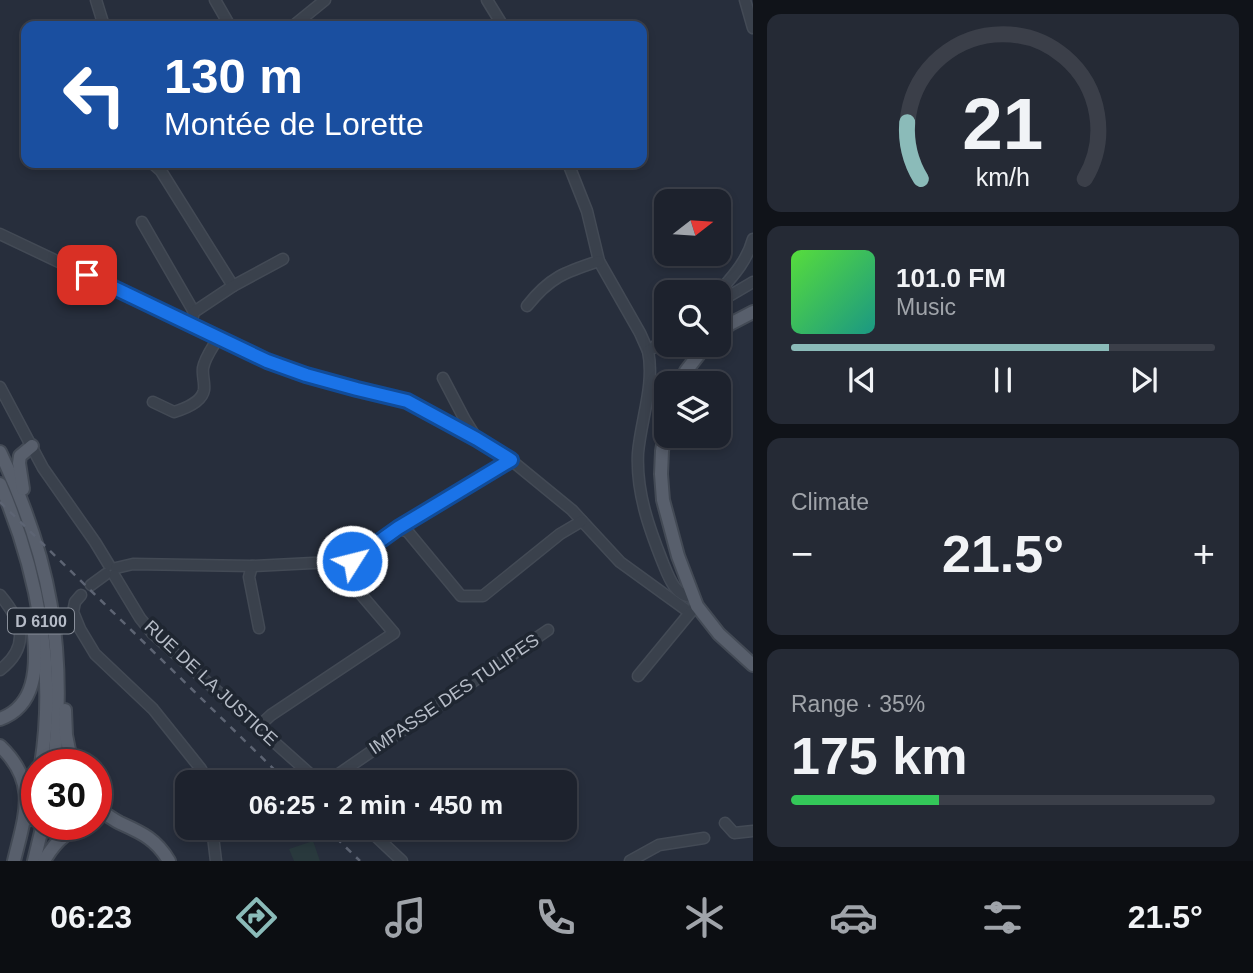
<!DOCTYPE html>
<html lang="en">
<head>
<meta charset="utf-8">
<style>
  :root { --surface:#1d222d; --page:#252a35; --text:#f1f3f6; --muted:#a0a4aa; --line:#3b3f49; --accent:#8bbbb9 }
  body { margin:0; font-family:Arial,sans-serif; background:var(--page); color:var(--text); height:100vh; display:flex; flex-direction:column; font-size:26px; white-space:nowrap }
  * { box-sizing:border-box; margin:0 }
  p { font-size:23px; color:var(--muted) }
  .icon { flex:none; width:38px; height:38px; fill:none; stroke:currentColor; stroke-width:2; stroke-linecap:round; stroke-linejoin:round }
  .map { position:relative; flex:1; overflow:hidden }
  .sheet { display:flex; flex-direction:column; gap:14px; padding:14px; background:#101319; width:500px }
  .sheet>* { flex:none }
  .banner { position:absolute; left:21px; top:21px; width:626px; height:147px; border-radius:14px; box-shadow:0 4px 10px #0003,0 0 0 2px var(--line); background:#1a4fa0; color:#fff; overflow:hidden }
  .needle { width:46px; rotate:73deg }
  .fabs { position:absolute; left:654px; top:189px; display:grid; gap:14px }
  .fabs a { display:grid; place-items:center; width:77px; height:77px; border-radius:14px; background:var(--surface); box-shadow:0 4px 10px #0003,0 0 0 2px var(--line); font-size:35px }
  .speed { position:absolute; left:21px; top:749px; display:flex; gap:14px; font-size:35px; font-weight:700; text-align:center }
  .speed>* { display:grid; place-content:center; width:91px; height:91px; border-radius:50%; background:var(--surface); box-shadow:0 4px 10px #0003,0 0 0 2px var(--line); line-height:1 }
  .speed .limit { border:10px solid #d22; background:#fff; color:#111 }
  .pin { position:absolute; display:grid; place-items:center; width:60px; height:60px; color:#fff; margin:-30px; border-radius:14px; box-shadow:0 4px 10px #0006 }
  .me { position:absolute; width:77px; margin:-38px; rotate:54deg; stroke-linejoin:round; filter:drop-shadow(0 0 5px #0008) }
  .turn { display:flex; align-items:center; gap:24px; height:147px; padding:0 28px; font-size:32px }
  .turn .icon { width:91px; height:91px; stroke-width:2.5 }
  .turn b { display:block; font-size:49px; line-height:60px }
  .big { font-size:52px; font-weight:800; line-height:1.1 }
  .sheet .tile { flex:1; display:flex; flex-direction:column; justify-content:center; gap:10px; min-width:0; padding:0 24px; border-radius:14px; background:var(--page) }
  .sheet .dial { align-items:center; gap:0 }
  .dial svg { height:182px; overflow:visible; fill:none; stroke:var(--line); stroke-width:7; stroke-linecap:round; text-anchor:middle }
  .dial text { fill:var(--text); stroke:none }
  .song { display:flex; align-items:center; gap:21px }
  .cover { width:84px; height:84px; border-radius:10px; background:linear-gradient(135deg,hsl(110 70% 55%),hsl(170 70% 35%)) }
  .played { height:7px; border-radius:4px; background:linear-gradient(90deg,var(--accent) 75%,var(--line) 75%) }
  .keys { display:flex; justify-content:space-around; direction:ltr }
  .heat { display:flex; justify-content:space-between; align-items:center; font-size:38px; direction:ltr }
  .charge { height:10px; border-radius:5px; background:linear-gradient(90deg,#34c759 35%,var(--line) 0) }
  .trip { position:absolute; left:175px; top:770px; width:402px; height:70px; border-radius:14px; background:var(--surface); box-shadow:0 4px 10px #0003,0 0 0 2px var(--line); font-weight:800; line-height:70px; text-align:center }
  .menu { display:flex; height:112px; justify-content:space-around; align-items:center; background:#0c0e12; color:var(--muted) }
  .menu .icon { width:49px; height:49px }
  .menu .current { color:var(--accent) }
  .menu b { font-size:32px; color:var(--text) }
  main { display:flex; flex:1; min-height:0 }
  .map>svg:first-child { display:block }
  .green { fill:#29393d }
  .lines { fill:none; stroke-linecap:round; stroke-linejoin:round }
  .minor-casing { stroke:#434a55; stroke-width:13 }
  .major-casing { stroke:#434a55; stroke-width:16 }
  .minor { stroke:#3a414c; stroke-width:10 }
  .major { stroke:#585f6c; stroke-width:12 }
  .rail { stroke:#5d6473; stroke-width:2.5; stroke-dasharray:7 7; stroke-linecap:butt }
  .route-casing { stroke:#114b97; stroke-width:18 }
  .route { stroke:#1a73e8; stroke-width:12 }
  .labels { text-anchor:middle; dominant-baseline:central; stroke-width:7; stroke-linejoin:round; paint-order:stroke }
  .shield { fill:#1f2631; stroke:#898f9a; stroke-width:2 }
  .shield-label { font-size:16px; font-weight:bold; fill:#b6bcc7 }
  .street-label { font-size:18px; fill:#b6bcc7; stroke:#1f2631 }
</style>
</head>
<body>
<main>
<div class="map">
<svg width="753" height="861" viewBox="0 0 753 861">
  <rect width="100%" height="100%" fill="#272e3c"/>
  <polygon class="green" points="313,841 320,861 294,861 289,849"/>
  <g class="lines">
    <defs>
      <g id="minor">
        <polyline points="96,0 104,26"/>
        <polyline points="215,0 230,26"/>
        <polyline points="487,0 503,26"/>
        <polyline points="745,0 753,28"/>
        <polyline points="293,26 325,0"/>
        <polyline points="152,163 161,171 233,286"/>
        <polyline points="568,163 587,211 599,261 640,333 648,351"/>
        <polyline points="142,222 194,312"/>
        <polyline points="0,234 267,361 306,375 357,389 407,401 506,456 572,510 620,562 689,612"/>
        <path d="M 719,292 C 733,276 747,261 753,239"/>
        <polyline points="719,302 753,282"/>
        <path d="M 527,306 C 550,277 565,272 599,261"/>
        <polyline points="191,324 194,312 233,286 283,259"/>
        <path d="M 667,335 L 653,348 L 648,351 C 655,384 641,419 638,453 C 636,492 649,528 663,563 C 669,578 675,596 693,597"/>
        <polyline points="443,378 465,420 477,439"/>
        <polyline points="0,387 43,468 95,542 109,565"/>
        <path d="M 153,402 L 174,412 C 184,409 202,402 204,390 C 205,383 202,375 203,368 C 205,357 213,347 218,338"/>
        <polyline points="398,528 408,532 461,596 483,596 560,534 582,521"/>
        <polyline points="252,566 249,577 259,628"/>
        <polyline points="116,568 133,564 252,566 352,561 398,528 511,460"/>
        <polyline points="114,575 140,618 152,633 319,782"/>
        <polyline points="91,585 106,574"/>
        <path d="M 0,595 C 22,621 31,646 0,670"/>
        <polyline points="81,595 75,602 73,612 80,629 95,654 153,709 201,769 207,782"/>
        <polyline points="638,676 694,608"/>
        <polyline points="258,727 271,715 394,633 353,585"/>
        <polyline points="327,782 548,630"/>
        <polyline points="725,823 734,833 753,831"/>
        <polyline points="212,828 216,861"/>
        <polyline points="367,828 402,861"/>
        <polyline points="630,861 659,845 704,838"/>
      </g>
      <g id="major">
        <polyline points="719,332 730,324 753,312"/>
        <polyline points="680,383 686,371 706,345"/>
        <polyline points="667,421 662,451 661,474 663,500 678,556 697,606 719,634 753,665"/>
        <path d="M 0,452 C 51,558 66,648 54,765"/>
        <path d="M 0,484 C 38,572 56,669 41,765"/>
        <polyline points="23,489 19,463 20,456 32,446"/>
        <polyline points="65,710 66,735 72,765"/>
        <path d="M 0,719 C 36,706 37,667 34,635"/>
        <path d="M 0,746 C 39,783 25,815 14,861"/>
        <path d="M 96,807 C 104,813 112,819 120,823 C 142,833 156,839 169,861"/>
        <polyline points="31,819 37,792"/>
        <polyline points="34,861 43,824"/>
        <path d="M 44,861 C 54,843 68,829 88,824"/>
      </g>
    </defs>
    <use href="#minor" class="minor-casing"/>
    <use href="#major" class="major-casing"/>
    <use href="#minor" class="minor"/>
    <use href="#major" class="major"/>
    <g class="rail">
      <polyline points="0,502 287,782"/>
      <polyline points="326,828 360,861"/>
    </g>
  </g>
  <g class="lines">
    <defs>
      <polyline id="route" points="87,275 267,361 306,375 357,389 407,401 477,439 511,460 398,528 352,561"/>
    </defs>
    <use href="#route" class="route-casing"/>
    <use href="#route" class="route"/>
  </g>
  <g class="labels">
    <rect class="shield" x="8" y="608.5" width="66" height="25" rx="5"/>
    <g class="shield-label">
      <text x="41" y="621">D 6100</text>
    </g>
    <g class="street-label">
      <text transform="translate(211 683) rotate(43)">RUE DE LA JUSTICE</text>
      <text transform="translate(454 694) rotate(-34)">IMPASSE DES TULIPES</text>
    </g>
  </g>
</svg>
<div class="fabs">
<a><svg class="needle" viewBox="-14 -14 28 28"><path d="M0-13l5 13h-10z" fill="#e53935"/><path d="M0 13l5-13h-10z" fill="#a0a4aa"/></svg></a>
<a><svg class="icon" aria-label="search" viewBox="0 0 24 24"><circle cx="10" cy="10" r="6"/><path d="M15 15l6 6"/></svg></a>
<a><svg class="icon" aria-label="layers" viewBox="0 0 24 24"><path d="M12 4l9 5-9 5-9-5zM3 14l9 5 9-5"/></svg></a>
</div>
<div class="speed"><div class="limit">30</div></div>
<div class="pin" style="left:87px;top:275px;background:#d93025"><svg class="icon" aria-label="arrive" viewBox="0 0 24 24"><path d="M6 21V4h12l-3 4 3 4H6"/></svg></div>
<svg class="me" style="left:352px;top:561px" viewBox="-20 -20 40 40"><circle r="17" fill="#1a73e8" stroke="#fff" stroke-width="3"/><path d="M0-11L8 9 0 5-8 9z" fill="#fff"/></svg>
<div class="trip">06:25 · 2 min · 450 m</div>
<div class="banner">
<div class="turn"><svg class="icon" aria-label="left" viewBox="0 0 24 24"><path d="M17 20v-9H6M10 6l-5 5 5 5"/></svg><div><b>130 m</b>Montée de Lorette</div></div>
</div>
</div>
<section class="sheet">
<div class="tile dial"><svg viewBox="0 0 100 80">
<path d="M14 69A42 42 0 1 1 86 69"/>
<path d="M14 69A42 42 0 0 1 8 44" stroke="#8bbbb9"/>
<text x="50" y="56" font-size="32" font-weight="700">21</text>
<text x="50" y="72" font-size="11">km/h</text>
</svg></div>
<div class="tile">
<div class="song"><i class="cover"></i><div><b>101.0 FM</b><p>Music</p></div></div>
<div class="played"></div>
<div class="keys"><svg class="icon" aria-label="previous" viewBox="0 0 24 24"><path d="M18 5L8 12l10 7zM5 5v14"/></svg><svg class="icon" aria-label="pause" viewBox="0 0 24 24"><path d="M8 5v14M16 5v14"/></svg><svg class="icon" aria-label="next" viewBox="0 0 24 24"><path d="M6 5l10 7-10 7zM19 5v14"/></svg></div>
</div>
<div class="tile"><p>Climate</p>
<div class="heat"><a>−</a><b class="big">21.5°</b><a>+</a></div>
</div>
<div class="tile"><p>Range · 35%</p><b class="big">175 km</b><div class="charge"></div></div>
</section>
</main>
<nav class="menu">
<b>06:23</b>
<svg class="icon current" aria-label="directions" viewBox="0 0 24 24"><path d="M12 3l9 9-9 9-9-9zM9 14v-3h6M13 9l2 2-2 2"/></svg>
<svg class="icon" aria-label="music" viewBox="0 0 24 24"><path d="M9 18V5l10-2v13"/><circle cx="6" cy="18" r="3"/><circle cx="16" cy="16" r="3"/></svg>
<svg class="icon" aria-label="phone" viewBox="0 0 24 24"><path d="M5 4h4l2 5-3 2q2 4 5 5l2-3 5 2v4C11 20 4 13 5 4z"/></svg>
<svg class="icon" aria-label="climate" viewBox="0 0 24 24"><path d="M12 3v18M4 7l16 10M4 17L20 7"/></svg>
<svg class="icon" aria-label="car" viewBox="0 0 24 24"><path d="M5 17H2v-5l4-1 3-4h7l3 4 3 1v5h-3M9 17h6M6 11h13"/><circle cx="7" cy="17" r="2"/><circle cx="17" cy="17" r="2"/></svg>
<svg class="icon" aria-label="filters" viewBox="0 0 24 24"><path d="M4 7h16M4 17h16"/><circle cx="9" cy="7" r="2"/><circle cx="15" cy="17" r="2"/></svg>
<b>21.5°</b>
</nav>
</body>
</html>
